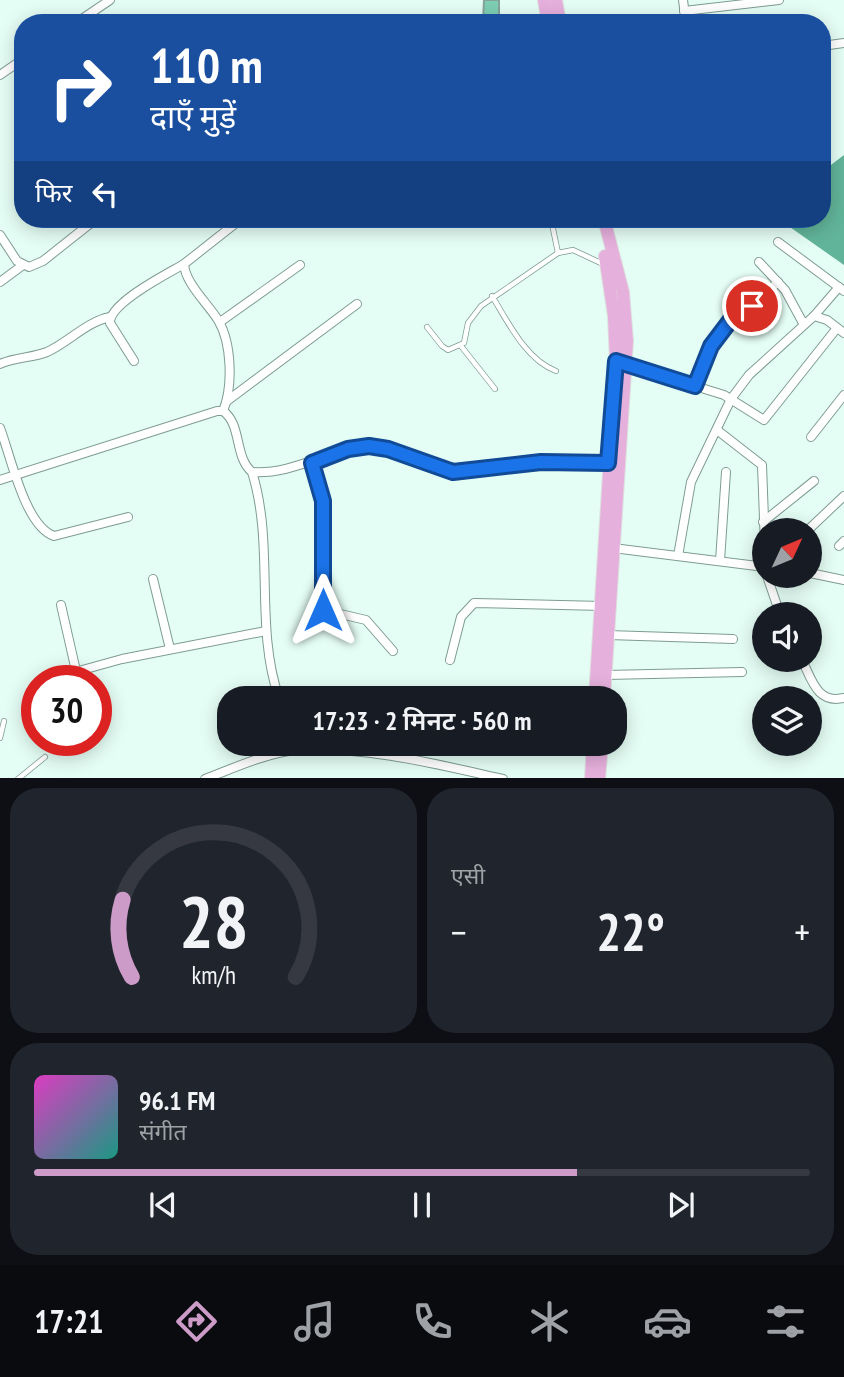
<!DOCTYPE html>
<html lang="hi">
<head>
<meta charset="utf-8">
<style>
  :root { --surface:#171b24; --page:#20242c; --text:#f1f3f6; --muted:#9ea1a6; --line:#363941; --accent:#cc9bc8 }
  body { margin:0; font-family:"PT Sans Narrow","Noto Sans Devanagari",sans-serif; background:var(--page); color:var(--text); height:100vh; display:flex; flex-direction:column; font-size:26px; white-space:nowrap }
  * { box-sizing:border-box; margin:0 }
  p { font-size:23px; color:var(--muted) }
  .icon { flex:none; width:38px; height:38px; fill:none; stroke:currentColor; stroke-width:2; stroke-linecap:round; stroke-linejoin:round }
  .map { position:relative; height:778px; overflow:hidden }
  .panel { display:flex; flex-direction:column; gap:10px; padding:10px; background:#0d0f14; flex:1 }
  .panel>* { flex:none }
  .guide { position:absolute; left:14px; top:14px; width:817px; height:214px; border-radius:28px; box-shadow:0 4px 18px #0003; background:#1a4fa0; color:#fff; overflow:hidden }
  .needle { width:46px; rotate:46deg }
  .tools { position:absolute; left:752px; top:518px; display:grid; gap:14px }
  .tools a { display:grid; place-items:center; width:70px; height:70px; border-radius:50%; background:var(--surface); box-shadow:0 4px 18px #0003; font-size:35px }
  .speed { position:absolute; left:21px; top:665px; display:flex; gap:14px; font-size:35px; font-weight:700; text-align:center }
  .speed>* { display:grid; place-content:center; width:91px; height:91px; border-radius:50%; background:var(--surface); box-shadow:0 4px 18px #0003; line-height:1 }
  .speed .limit { border:10px solid #d22; background:#fff; color:#111 }
  .pin { position:absolute; display:grid; place-items:center; width:60px; height:60px; color:#fff; margin:-30px; border:4px solid #fff; border-radius:50%; box-shadow:0 2px 7px #0007 }
  .me { position:absolute; width:77px; margin:-38px; rotate:0deg; stroke-linejoin:round; filter:drop-shadow(0 0 5px #0008) }
  .turn { display:flex; align-items:center; gap:24px; height:147px; padding:0 21px; font-size:32px }
  .turn .icon { width:91px; height:91px; stroke-width:2.5 }
  .turn b { display:block; font-size:49px; line-height:60px }
  .then { display:flex; align-items:center; height:66px; padding:0 21px; background:#0003; gap:14px; font-size:26px }
  .big { font-size:52px; font-weight:600; line-height:1.1 }
  .panel .widget { flex:1; display:flex; flex-direction:column; justify-content:center; gap:10px; min-width:0; padding:0 24px; border-radius:28px; background:var(--page) }
  .panel .dial { align-items:center; gap:0 }
  .dial svg { height:182px; overflow:visible; fill:none; stroke:var(--line); stroke-width:7; stroke-linecap:round; text-anchor:middle }
  .dial text { fill:var(--text); stroke:none }
  .song { display:flex; align-items:center; gap:21px }
  .cover { width:84px; height:84px; border-radius:10px; background:linear-gradient(135deg,hsl(310 70% 55%),hsl(170 70% 35%)) }
  .played { height:7px; border-radius:4px; background:linear-gradient(90deg,var(--accent) 70%,var(--line) 70%) }
  .keys { display:flex; justify-content:space-around; direction:ltr }
  .heat { display:flex; justify-content:space-between; align-items:center; font-size:38px; direction:ltr }
  .panel .tiles { flex:1; display:grid; gap:10px; grid-template-columns:1fr 1fr }
  .widget:last-child { grid-column:span 2 }
  .trip { position:absolute; left:217px; top:686px; width:410px; height:70px; border-radius:28px; background:var(--surface); box-shadow:0 4px 18px #0003; font-weight:600; line-height:70px; text-align:center }
  .menu { display:flex; height:112px; justify-content:space-around; align-items:center; background:#090b0e; color:var(--muted) }
  .menu .icon { width:49px; height:49px }
  .menu .active { color:var(--accent) }
  .menu b { font-size:32px; color:var(--text) }
  .map>svg:first-child { display:block }
  .water { fill:#61b499 }
  .building { fill:#7dcfb4; stroke:#85a398; stroke-width:2 }
  .lines { fill:none; stroke-linecap:round; stroke-linejoin:round }
  .lane-casing { stroke:#7e9c91; stroke-width:6 }
  .street-casing { stroke:#7e9c91; stroke-width:10 }
  .primary-casing { stroke:#dddfde; stroke-width:14 }
  .lane { stroke:#fff; stroke-width:4.5 }
  .street { stroke:#fff; stroke-width:8 }
  .primary { stroke:#e6b0dd; stroke-width:12 }
  .route-casing { stroke:#114b97; stroke-width:18 }
  .route { stroke:#1a73e8; stroke-width:12 }
</style>
</head>
<body>
<div class="map">
<svg width="844" height="779" viewBox="0 0 844 779">
  <rect width="100%" height="100%" fill="#e5fef5"/>
  <polygon class="water" points="844,155 844,265 787,225 791,219 822,219 823,171"/>
  <polygon class="building" points="484,0 499,0 499,23 483,23"/>
  <g class="lines">
    <defs>
      <g id="lane">
        <polyline points="551,219 558,253"/>
        <path d="M 492,296 C 508,322 526,360 556,371"/>
        <polyline points="427,327 442,346 448,350 464,343 468,323 481,306 558,253 573,250 603,264"/>
        <polyline points="461,346 495,389"/>
        <polyline points="0,738 4,721"/>
        <polyline points="18,779 45,757"/>
      </g>
      <g id="street">
        <polyline points="683,0 686,23"/>
        <polyline points="684,11 779,0"/>
        <polyline points="76,23 110,0"/>
        <polyline points="822,46 844,43"/>
        <polyline points="0,75 23,59"/>
        <polyline points="0,235 17,261 29,267 43,261 96,219"/>
        <polyline points="778,242 844,291"/>
        <polyline points="759,262 785,290 803,323"/>
        <polyline points="0,282 23,265"/>
        <polyline points="814,316 839,287"/>
        <polyline points="220,322 300,265"/>
        <path d="M 134,361 L 110,323 C 109,303 167,274 184,264"/>
        <path d="M 0,364 C 15,357 32,358 47,352 C 69,342 86,322 110,317"/>
        <polyline points="624,364 724,395 764,420 837,328"/>
        <polyline points="695,386 711,346 736,312 752,306 778,282"/>
        <polyline points="227,401 357,304"/>
        <path d="M 223,411 C 233,387 232,343 218,320 C 208,304 185,283 184,264 L 241,219"/>
        <path d="M 0,428 C 11,457 25,526 54,536 L 128,517"/>
        <polyline points="717,430 762,465 765,546"/>
        <polyline points="811,437 844,395"/>
        <polyline points="312,463 323,501 323,623"/>
        <path d="M 252,472 C 275,545 254,626 279,698"/>
        <path d="M 0,480 L 217,411 L 223,411 C 242,424 234,457 252,472 C 293,475 327,450 366,446 C 397,443 423,470 453,472 C 481,474 511,465 539,462 C 562,460 585,462 608,463"/>
        <polyline points="763,522 814,481"/>
        <polyline points="808,530 844,496"/>
        <polyline points="839,546 844,541"/>
        <polyline points="613,548 765,567"/>
        <polyline points="678,556 691,482 731,399 749,375 814,316 827,320 844,333"/>
        <polyline points="720,561 726,472"/>
        <polyline points="810,573 844,580"/>
        <polyline points="767,576 780,614"/>
        <polyline points="153,579 170,649"/>
        <polyline points="61,605 76,671"/>
        <polyline points="323,610 366,620 393,651"/>
        <polyline points="608,635 733,639"/>
        <polyline points="450,660 461,617 474,603 603,606"/>
        <path d="M 802,660 C 812,680 817,704 844,698"/>
        <polyline points="606,675 742,672"/>
        <polyline points="57,677 122,659 266,631"/>
        <path d="M 205,779 C 234,768 266,753 297,750 C 366,746 436,764 503,779"/>
      </g>
      <g id="primary">
        <polyline points="544,0 548,23"/>
        <polyline points="556,0 560,23"/>
        <polyline points="604,219 623,292 627,341 604,698"/>
        <polyline points="595,698 616,361 614,316 605,256"/>
        <polyline points="591,779 593,744"/>
        <polyline points="599,779 602,744"/>
      </g>
    </defs>
    <use href="#lane" class="lane-casing"/>
    <use href="#street" class="street-casing"/>
    <use href="#primary" class="primary-casing"/>
    <use href="#lane" class="lane"/>
    <use href="#street" class="street"/>
    <use href="#primary" class="primary"/>
  </g>
  <g class="lines">
    <defs>
      <polyline id="route" points="323,610 323,501 312,463 348,449 369,446 388,449 453,472 541,462 608,463 616,361 695,386 711,346 739,309 752,306"/>
    </defs>
    <use href="#route" class="route-casing"/>
    <use href="#route" class="route"/>
  </g>
</svg>
<div class="tools">
<a><svg class="needle" viewBox="-14 -14 28 28"><path d="M0-13l5 13h-10z" fill="#e53935"/><path d="M0 13l5-13h-10z" fill="#9ea1a6"/></svg></a>
<a><svg class="icon" aria-label="sound" viewBox="0 0 24 24"><path d="M4 9h4l5-4v14l-5-4H4zM17 9q2 3 0 6"/></svg></a>
<a><svg class="icon" aria-label="layers" viewBox="0 0 24 24"><path d="M12 4l9 5-9 5-9-5zM3 14l9 5 9-5"/></svg></a>
</div>
<div class="speed"><div class="limit">30</div></div>
<div class="pin" style="left:752px;top:306px;background:#d93025"><svg class="icon" aria-label="arrive" viewBox="0 0 24 24"><path d="M6 21V4h12l-3 4 3 4H6"/></svg></div>
<svg class="me" style="left:323px;top:610px" viewBox="-20 -20 40 40"><path d="M0-17L14 15 0 8-14 15z" fill="#1a73e8" stroke="#fff" stroke-width="4"/></svg>
<div class="trip">17:23 · 2 मिनट · 560 m</div>
<div class="guide">
<div class="turn"><svg class="icon" aria-label="right" viewBox="0 0 24 24"><path d="M7 20v-9h11M14 6l5 5-5 5"/></svg><div><b>110 m</b>दाएँ मुड़ें</div></div>
<div class="then">फिर<svg class="icon" aria-label="left" viewBox="0 0 24 24"><path d="M17 20v-9H6M10 6l-5 5 5 5"/></svg></div>
</div>
</div>
<section class="panel">
<div class="tiles">
<div class="widget dial"><svg viewBox="0 0 100 80">
<path d="M14 69A42 42 0 1 1 86 69"/>
<path d="M14 69A42 42 0 0 1 10 35" stroke="#cc9bc8"/>
<text x="50" y="56" font-size="32" font-weight="700">28</text>
<text x="50" y="72" font-size="11">km/h</text>
</svg></div>
<div class="widget"><p>एसी</p>
<div class="heat"><a>−</a><b class="big">22°</b><a>+</a></div>
</div>
<div class="widget">
<div class="song"><i class="cover"></i><div><b>96.1 FM</b><p>संगीत</p></div></div>
<div class="played"></div>
<div class="keys"><svg class="icon" aria-label="previous" viewBox="0 0 24 24"><path d="M18 5L8 12l10 7zM5 5v14"/></svg><svg class="icon" aria-label="pause" viewBox="0 0 24 24"><path d="M8 5v14M16 5v14"/></svg><svg class="icon" aria-label="next" viewBox="0 0 24 24"><path d="M6 5l10 7-10 7zM19 5v14"/></svg></div>
</div>
</div>
</section>
<nav class="menu">
<b>17:21</b>
<svg class="icon active" aria-label="directions" viewBox="0 0 24 24"><path d="M12 3l9 9-9 9-9-9zM9 14v-3h6M13 9l2 2-2 2"/></svg>
<svg class="icon" aria-label="music" viewBox="0 0 24 24"><path d="M9 18V5l10-2v13"/><circle cx="6" cy="18" r="3"/><circle cx="16" cy="16" r="3"/></svg>
<svg class="icon" aria-label="phone" viewBox="0 0 24 24"><path d="M5 4h4l2 5-3 2q2 4 5 5l2-3 5 2v4C11 20 4 13 5 4z"/></svg>
<svg class="icon" aria-label="climate" viewBox="0 0 24 24"><path d="M12 3v18M4 7l16 10M4 17L20 7"/></svg>
<svg class="icon" aria-label="car" viewBox="0 0 24 24"><path d="M5 17H2v-5l4-1 3-4h7l3 4 3 1v5h-3M9 17h6M6 11h13"/><circle cx="7" cy="17" r="2"/><circle cx="17" cy="17" r="2"/></svg>
<svg class="icon" aria-label="filters" viewBox="0 0 24 24"><path d="M4 7h16M4 17h16"/><circle cx="9" cy="7" r="2"/><circle cx="15" cy="17" r="2"/></svg>
</nav>
</body>
</html>
